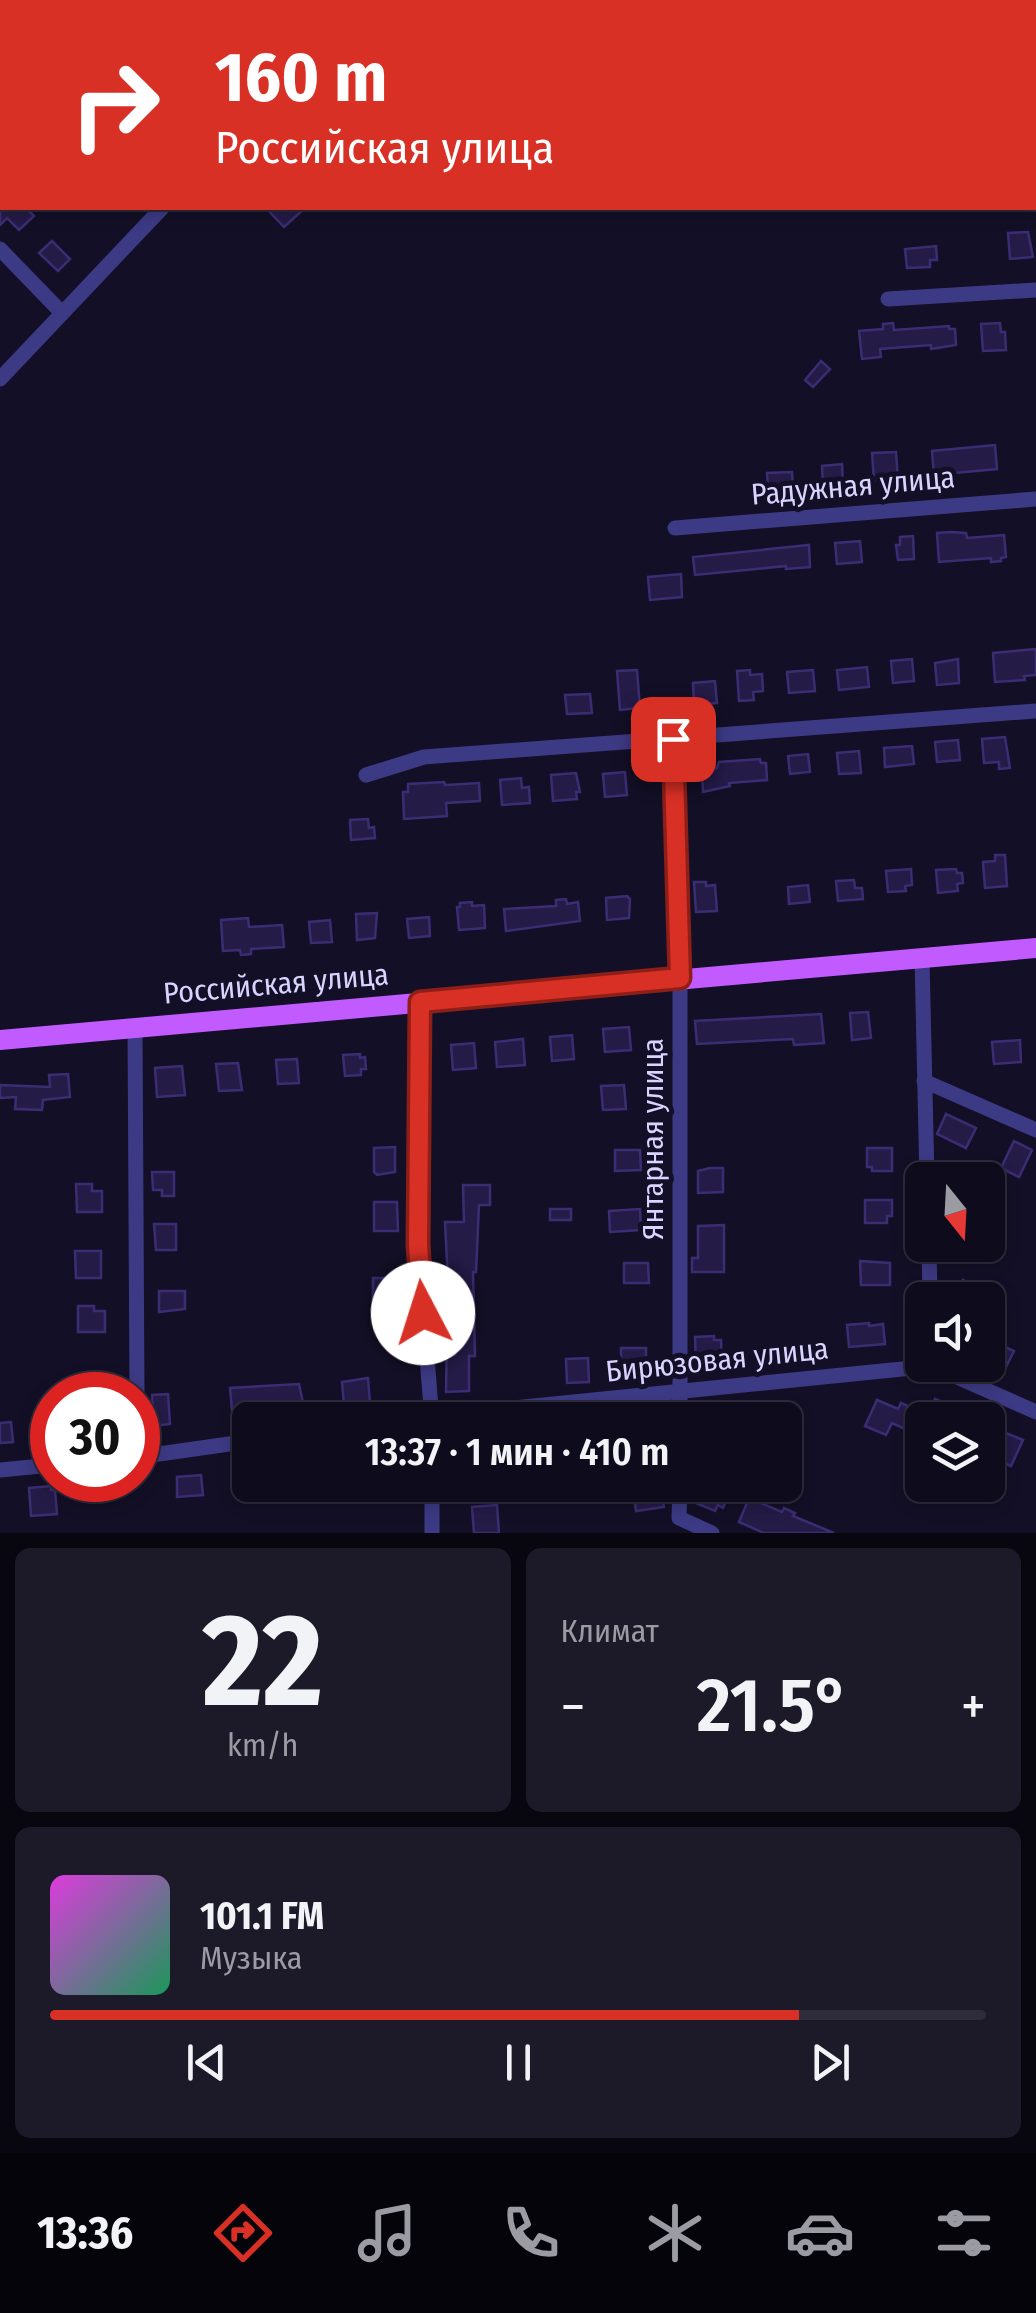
<!DOCTYPE html>
<html lang="ru">
<head>
<meta charset="utf-8">
<style>
  :root { --surface:#0e0b1c; --page:#1c1929; --text:#f1f3f6; --muted:#9b9ba3; --line:#2e2b3b; --accent:#d93025 }
  body { margin:0; font-family:"Fira Sans Condensed",sans-serif; background:var(--page); color:var(--text); height:100vh; display:flex; flex-direction:column; font-size:38px; white-space:nowrap }
  * { box-sizing:border-box; margin:0 }
  p { font-size:32px; color:var(--muted) }
  .icon { flex:none; width:55px; height:55px; fill:none; stroke:currentColor; stroke-width:2; stroke-linecap:round; stroke-linejoin:round }
  .map { position:relative; height:1533px; overflow:hidden }
  .drawer { display:flex; flex-direction:column; gap:15px; padding:15px; background:#08060f; flex:1 }
  .drawer>* { flex:none }
  .hud { position:absolute; left:0px; top:0px; width:1038px; height:210px; box-shadow:0 5px 15px #0003,0 0 0 2px var(--line); background:#d93025; color:#fff; overflow:hidden }
  .needle { width:65px; rotate:162deg }
  .controls { position:absolute; left:905px; top:1162px; display:grid; gap:20px }
  .controls a { display:grid; place-items:center; width:100px; height:100px; border-radius:15px; background:var(--surface); box-shadow:0 5px 15px #0003,0 0 0 2px var(--line); font-size:50px }
  .speed { position:absolute; left:30px; top:1372px; display:flex; gap:20px; font-size:50px; font-weight:700; text-align:center }
  .speed>* { display:grid; place-content:center; width:130px; height:130px; border-radius:50%; background:var(--surface); box-shadow:0 5px 15px #0003,0 0 0 2px var(--line); line-height:1 }
  .speed .limit { border:15px solid #d22; background:#fff; color:#111 }
  .pin { position:absolute; display:grid; place-items:center; width:85px; height:85px; color:#fff; margin:-42px; border-radius:20px; box-shadow:0 5px 15px #0006 }
  .me { position:absolute; width:110px; margin:-55px; rotate:355deg; stroke-linejoin:round; filter:drop-shadow(0 0 8px #0008) }
  .turn { display:flex; align-items:center; gap:35px; height:210px; padding:0 50px; font-size:45px }
  .turn .icon { width:130px; height:130px; stroke-width:2.5 }
  .turn b { display:block; font-size:70px; line-height:85px }
  .big { font-size:75px; font-weight:600; line-height:1.1 }
  .drawer .widget { flex:1; display:flex; flex-direction:column; justify-content:center; gap:15px; min-width:0; padding:0 35px; border-radius:15px; background:var(--page) }
  .drawer .dial { align-items:center; gap:0 }
  .dial b { font-size:130px; line-height:1 }
  .song { display:flex; align-items:center; gap:30px }
  .cover { width:120px; height:120px; border-radius:15px; background:linear-gradient(135deg,hsl(300 70% 55%),hsl(150 70% 35%)) }
  .played { height:10px; border-radius:5px; background:linear-gradient(90deg,var(--accent) 80%,var(--line) 80%) }
  .keys { display:flex; justify-content:space-around; direction:ltr }
  .heat { display:flex; justify-content:space-between; align-items:center; font-size:55px; direction:ltr }
  .drawer .tiles { flex:1; display:grid; gap:15px; grid-template-columns:1fr 1fr }
  .widget:last-child { grid-column:span 2 }
  .trip { position:absolute; left:232px; top:1402px; width:570px; height:100px; border-radius:15px; background:var(--surface); box-shadow:0 5px 15px #0003,0 0 0 2px var(--line); font-weight:600; line-height:100px; text-align:center }
  .tabs { display:flex; height:160px; justify-content:space-around; align-items:center; background:#06040b; color:var(--muted) }
  .tabs .icon { width:70px; height:70px }
  .tabs .current { color:var(--accent) }
  .tabs b { font-size:45px; color:var(--text) }
  .map>svg:first-child { display:block }
  .building { fill:#241b47; stroke:#3b2d73; stroke-width:2.5 }
  .lines { fill:none; stroke-linecap:round; stroke-linejoin:round }
  .minor { stroke:#3d3a85; stroke-width:15 }
  .major { stroke:#c25bff; stroke-width:20 }
  .route-casing { stroke:#8d1f18; stroke-width:25 }
  .route { stroke:#d93025; stroke-width:18 }
  .labels { text-anchor:middle; dominant-baseline:central; stroke-width:10; stroke-linejoin:round; paint-order:stroke }
  .street-label { font-size:30px; fill:#d9d4ff; stroke:#130f26 }
</style>
</head>
<body>
<div class="map">
<svg width="1036" height="1533" viewBox="0 0 1036 1533">
  <rect width="100%" height="100%" fill="#130f26"/>
  <g class="building">
    <polygon points="0,208 26,208 34,216 19,230 7,218 0,225"/>
    <polygon points="266,208 305,208 284,227"/>
    <polygon points="1028,232 1033,257 1010,259 1008,233"/>
    <polygon points="52,241 70,259 58,271 39,253"/>
    <polygon points="936,246 937,260 930,260 930,267 907,268 905,249"/>
    <polygon points="893,323 894,330 949,326 949,329 955,329 956,345 931,349 931,345 880,349 881,357 862,359 859,331 883,329 883,324"/>
    <polygon points="1000,323 1001,332 1005,332 1006,350 983,351 981,324"/>
    <polygon points="821,361 830,369 813,387 805,380"/>
    <polygon points="995,445 997,469 934,475 932,451"/>
    <polygon points="896,452 898,479 874,481 872,453"/>
    <polygon points="842,464 843,484 823,486 822,466"/>
    <polygon points="792,472 793,488 768,490 767,473"/>
    <polygon points="951,532 966,533 967,538 1004,535 1006,557 1001,558 1001,561 991,562 991,558 939,562 937,533"/>
    <polygon points="913,536 914,559 898,560 896,545 900,545 900,537"/>
    <polygon points="860,541 862,562 837,564 835,543"/>
    <polygon points="809,545 810,567 786,569 786,566 695,575 693,557"/>
    <polygon points="681,574 682,597 650,600 648,577"/>
    <polygon points="1036,649 1036,675 1024,676 1025,680 995,682 993,653"/>
    <polygon points="912,659 914,681 893,683 891,661"/>
    <polygon points="958,659 959,683 937,685 935,663"/>
    <polygon points="867,667 869,687 839,690 837,670"/>
    <polygon points="637,670 640,708 620,710 617,671"/>
    <polygon points="750,670 750,675 762,674 763,691 753,692 754,700 739,701 737,671"/>
    <polygon points="813,670 815,691 789,693 787,672"/>
    <polygon points="715,681 717,703 694,705 693,683"/>
    <polygon points="590,694 592,713 567,714 565,695"/>
    <polygon points="1005,737 1010,768 999,769 999,762 984,763 982,739"/>
    <polygon points="958,740 960,760 937,762 935,742"/>
    <polygon points="912,746 914,764 885,767 884,748"/>
    <polygon points="859,751 861,773 839,774 837,753"/>
    <polygon points="808,754 810,772 790,774 788,756"/>
    <polygon points="760,759 761,763 766,763 767,780 729,783 730,786 703,792 702,769 717,768 719,762"/>
    <polygon points="625,772 627,795 605,797 603,774"/>
    <polygon points="576,773 580,792 576,792 577,799 553,801 551,775"/>
    <polygon points="521,778 522,788 529,787 530,803 502,805 500,780"/>
    <polygon points="444,782 445,785 479,783 480,801 446,803 447,816 404,819 403,792 408,792 408,784"/>
    <polygon points="368,819 369,828 374,827 375,838 351,840 350,820"/>
    <polygon points="995,855 1005,855 1007,886 985,888 983,862 995,861"/>
    <polygon points="911,869 912,885 905,886 906,891 888,892 886,871"/>
    <polygon points="956,869 957,873 962,873 963,883 957,884 958,891 938,893 936,870"/>
    <polygon points="854,880 855,888 862,888 863,899 838,901 836,881"/>
    <polygon points="694,882 706,882 706,886 715,885 717,911 696,912"/>
    <polygon points="808,885 810,902 789,904 788,887"/>
    <polygon points="627,896 630,899 629,918 607,920 606,898"/>
    <polygon points="566,899 567,904 578,902 580,921 506,931 504,909 556,906 556,900"/>
    <polygon points="472,902 472,906 484,905 485,928 459,930 457,907 460,907 460,903"/>
    <polygon points="377,913 375,938 357,940 356,914"/>
    <polygon points="429,917 430,936 409,938 407,919"/>
    <polygon points="248,918 249,927 282,925 284,947 251,949 251,954 241,955 240,950 223,951 221,920"/>
    <polygon points="330,920 332,942 311,943 309,922"/>
    <polygon points="868,1012 871,1038 852,1040 850,1013"/>
    <polygon points="821,1014 824,1043 794,1045 793,1039 697,1044 695,1021"/>
    <polygon points="629,1027 631,1050 605,1052 603,1029"/>
    <polygon points="572,1035 574,1059 552,1061 550,1037"/>
    <polygon points="523,1039 525,1065 497,1067 495,1042"/>
    <polygon points="1020,1040 1021,1062 994,1064 992,1042"/>
    <polygon points="474,1043 476,1068 453,1070 451,1045"/>
    <polygon points="360,1054 360,1058 365,1057 366,1069 361,1069 361,1075 345,1076 343,1055"/>
    <polygon points="297,1059 299,1083 278,1084 276,1060"/>
    <polygon points="238,1063 242,1090 219,1091 216,1064"/>
    <polygon points="182,1066 185,1095 157,1097 155,1068"/>
    <polygon points="68,1074 70,1097 43,1100 42,1110 15,1109 16,1097 0,1098 0,1085 50,1087 49,1075"/>
    <polygon points="624,1085 626,1109 603,1110 601,1086"/>
    <polygon points="946,1114 976,1128 966,1148 937,1134"/>
    <polygon points="1014,1141 1032,1150 1019,1177 1001,1168"/>
    <polygon points="395,1147 395,1172 377,1175 374,1172 374,1148"/>
    <polygon points="867,1148 892,1148 892,1171 872,1171 872,1167 867,1167"/>
    <polygon points="615,1150 640,1150 641,1170 615,1171"/>
    <polygon points="710,1168 723,1168 723,1192 698,1193 698,1171"/>
    <polygon points="152,1172 174,1172 174,1196 162,1196 162,1190 153,1190"/>
    <polygon points="76,1184 92,1184 92,1191 102,1191 102,1212 77,1212"/>
    <polygon points="463,1185 490,1185 490,1205 479,1205 476,1272 473,1272 475,1356 469,1356 469,1391 446,1392 448,1282 445,1222 464,1222"/>
    <polygon points="865,1200 892,1200 892,1216 887,1216 887,1223 865,1223"/>
    <polygon points="374,1202 397,1202 398,1231 374,1231"/>
    <rect x="550" y="1209" width="21" height="11"/>
    <polygon points="640,1209 641,1230 610,1232 609,1211"/>
    <polygon points="154,1224 176,1224 176,1250 156,1250"/>
    <polygon points="724,1225 724,1272 692,1272 692,1258 698,1258 698,1226"/>
    <polygon points="75,1251 101,1251 101,1278 76,1278"/>
    <polygon points="860,1261 890,1263 890,1285 861,1285"/>
    <polygon points="624,1263 648,1263 649,1283 624,1283"/>
    <rect x="373" y="1278" width="23" height="28"/>
    <polygon points="963,1280 990,1292 986,1300 954,1300"/>
    <polygon points="159,1291 185,1291 185,1309 159,1312"/>
    <polygon points="78,1306 94,1306 94,1311 105,1311 105,1332 78,1332"/>
    <polygon points="869,1323 869,1326 883,1324 885,1344 849,1347 847,1325"/>
    <polygon points="714,1336 714,1340 721,1340 722,1366 696,1366 695,1337"/>
    <polygon points="997,1343 1014,1351 1004,1371 988,1363"/>
    <polygon points="621,1348 646,1348 646,1365 621,1366"/>
    <polygon points="588,1358 589,1382 567,1383 566,1359"/>
    <polygon points="368,1378 370,1403 344,1405 342,1382"/>
    <polygon points="299,1384 304,1407 301,1410 247,1415 248,1421 233,1422 230,1388"/>
    <polygon points="168,1394 170,1424 154,1426 152,1395"/>
    <polygon points="935,1399 951,1406 944,1420 909,1420 905,1429 892,1423 886,1435 865,1426 877,1400 898,1409 901,1403 928,1415"/>
    <polygon points="11,1422 13,1442 0,1443 0,1423"/>
    <polygon points="1001,1431 1023,1440 1011,1466 990,1457"/>
    <polygon points="201,1475 203,1495 177,1497 177,1477"/>
    <polygon points="632,1485 660,1485 664,1507 636,1511"/>
    <polygon points="696,1485 726,1485 732,1488 723,1508 718,1505 715,1511 691,1501"/>
    <polygon points="51,1486 51,1490 55,1490 57,1514 31,1516 29,1488"/>
    <polygon points="749,1498 782,1512 784,1508 795,1513 793,1516 834,1533 764,1533 739,1522"/>
    <polygon points="497,1505 499,1533 474,1533 472,1507"/>
  </g>
  <g class="lines">
    <g class="minor">
      <polyline points="25,0 28,2"/>
      <polyline points="315,0 317,2"/>
      <polyline points="360,2 362,0"/>
      <polyline points="0,249 61,312"/>
      <polyline points="888,299 1036,290"/>
      <polyline points="0,379 162,208"/>
      <polyline points="675,528 1036,499"/>
      <polyline points="673,739 680,978 680,1420"/>
      <polyline points="366,775 424,757 1036,711"/>
      <polyline points="922,958 927,1180"/>
      <polyline points="420,1002 418,1245 432,1420"/>
      <polyline points="135,1026 137,1395"/>
      <polyline points="924,1081 1036,1130"/>
      <polyline points="929,1245 930,1300"/>
      <polyline points="395,1420 932,1366 1036,1412"/>
      <polyline points="138,1457 250,1441"/>
      <polyline points="0,1470 52,1465"/>
      <polyline points="432,1485 432,1533"/>
      <polyline points="680,1485 679,1518 712,1533"/>
    </g>
    <polyline class="major" points="0,1040 1036,948"/>
  </g>
  <g class="lines">
    <defs>
      <polyline id="route" points="423,1313 418,1245 420,1002 680,978 673,739"/>
    </defs>
    <use href="#route" class="route-casing"/>
    <use href="#route" class="route"/>
  </g>
  <g class="labels">
    <g class="street-label">
      <text transform="translate(853 486) rotate(-5)">Радужная улица</text>
      <text transform="translate(276 984) rotate(-5)">Российская улица</text>
      <text transform="translate(653 1139) rotate(-90)">Янтарная улица</text>
      <text transform="translate(717 1360) rotate(-6)">Бирюзовая улица</text>
    </g>
  </g>
</svg>
<div class="controls">
<a><svg class="needle" viewBox="-14 -14 28 28"><path d="M0-13l5 13h-10z" fill="#e53935"/><path d="M0 13l5-13h-10z" fill="#9b9ba3"/></svg></a>
<a><svg class="icon" aria-label="sound" viewBox="0 0 24 24"><path d="M4 9h4l5-4v14l-5-4H4zM17 9q2 3 0 6"/></svg></a>
<a><svg class="icon" aria-label="layers" viewBox="0 0 24 24"><path d="M12 4l9 5-9 5-9-5zM3 14l9 5 9-5"/></svg></a>
</div>
<div class="speed"><div class="limit">30</div></div>
<div class="pin" style="left:673px;top:739px;background:#d93025"><svg class="icon" aria-label="arrive" viewBox="0 0 24 24"><path d="M6 21V4h12l-3 4 3 4H6"/></svg></div>
<svg class="me" style="left:423px;top:1313px" viewBox="-20 -20 40 40"><circle r="19" fill="#fff"/><path d="M0-13L10 11 0 6-10 11z" fill="#d93025"/></svg>
<div class="trip">13:37 · 1 мин · 410 m</div>
<div class="hud">
<div class="turn"><svg class="icon" aria-label="right" viewBox="0 0 24 24"><path d="M7 20v-9h11M14 6l5 5-5 5"/></svg><div><b>160 m</b>Российская улица</div></div>
</div>
</div>
<section class="drawer">
<div class="tiles">
<div class="widget dial"><b>22</b><p>km/h</p></div>
<div class="widget"><p>Климат</p>
<div class="heat"><a>−</a><b class="big">21.5°</b><a>+</a></div>
</div>
<div class="widget">
<div class="song"><i class="cover"></i><div><b>101.1 FM</b><p>Музыка</p></div></div>
<div class="played"></div>
<div class="keys"><svg class="icon" aria-label="previous" viewBox="0 0 24 24"><path d="M18 5L8 12l10 7zM5 5v14"/></svg><svg class="icon" aria-label="pause" viewBox="0 0 24 24"><path d="M8 5v14M16 5v14"/></svg><svg class="icon" aria-label="next" viewBox="0 0 24 24"><path d="M6 5l10 7-10 7zM19 5v14"/></svg></div>
</div>
</div>
</section>
<nav class="tabs">
<b>13:36</b>
<svg class="icon current" aria-label="directions" viewBox="0 0 24 24"><path d="M12 3l9 9-9 9-9-9zM9 14v-3h6M13 9l2 2-2 2"/></svg>
<svg class="icon" aria-label="music" viewBox="0 0 24 24"><path d="M9 18V5l10-2v13"/><circle cx="6" cy="18" r="3"/><circle cx="16" cy="16" r="3"/></svg>
<svg class="icon" aria-label="phone" viewBox="0 0 24 24"><path d="M5 4h4l2 5-3 2q2 4 5 5l2-3 5 2v4C11 20 4 13 5 4z"/></svg>
<svg class="icon" aria-label="climate" viewBox="0 0 24 24"><path d="M12 3v18M4 7l16 10M4 17L20 7"/></svg>
<svg class="icon" aria-label="car" viewBox="0 0 24 24"><path d="M5 17H2v-5l4-1 3-4h7l3 4 3 1v5h-3M9 17h6M6 11h13"/><circle cx="7" cy="17" r="2"/><circle cx="17" cy="17" r="2"/></svg>
<svg class="icon" aria-label="filters" viewBox="0 0 24 24"><path d="M4 7h16M4 17h16"/><circle cx="9" cy="7" r="2"/><circle cx="15" cy="17" r="2"/></svg>
</nav>
</body>
</html>
